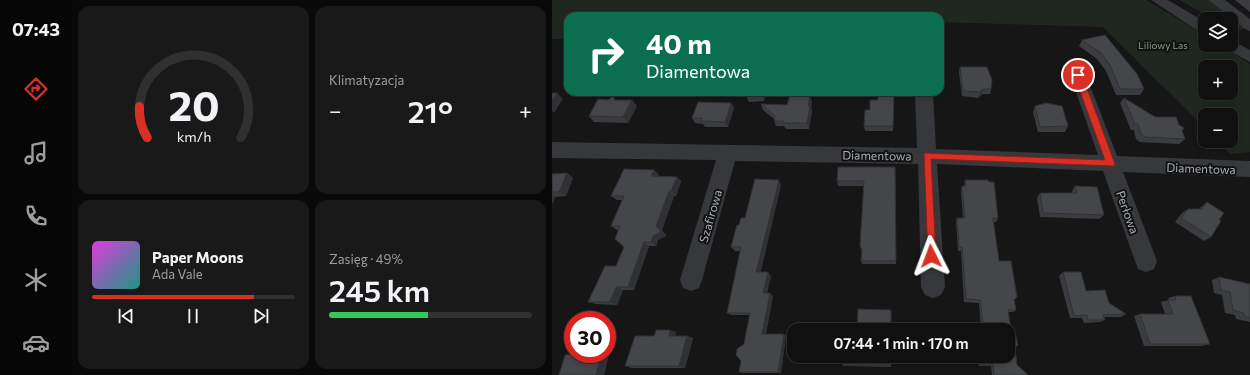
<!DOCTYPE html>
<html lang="pl">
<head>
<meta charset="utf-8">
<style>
  :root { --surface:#101011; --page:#19191a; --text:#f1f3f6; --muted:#9c9d9f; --line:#303031; --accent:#d93025 }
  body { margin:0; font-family:Commissioner,sans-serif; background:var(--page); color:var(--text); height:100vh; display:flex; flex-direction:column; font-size:15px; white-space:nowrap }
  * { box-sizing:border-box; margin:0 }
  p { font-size:13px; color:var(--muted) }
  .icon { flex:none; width:22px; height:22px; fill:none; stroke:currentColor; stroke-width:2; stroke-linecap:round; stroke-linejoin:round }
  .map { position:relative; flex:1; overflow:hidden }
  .side { display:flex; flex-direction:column; gap:6px; padding:6px; background:#090909; width:480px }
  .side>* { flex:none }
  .banner { position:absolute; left:12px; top:12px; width:380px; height:84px; border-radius:12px; box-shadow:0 2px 6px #0003,0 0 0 1px var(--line); background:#0b6e4f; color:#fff; overflow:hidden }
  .controls { position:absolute; left:646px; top:12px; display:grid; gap:8px }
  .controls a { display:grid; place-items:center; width:40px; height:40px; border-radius:8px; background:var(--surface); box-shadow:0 2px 6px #0003,0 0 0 1px var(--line); font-size:20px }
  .speed { position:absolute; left:12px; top:311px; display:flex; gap:8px; font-size:20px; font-weight:700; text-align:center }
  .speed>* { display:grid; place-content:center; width:52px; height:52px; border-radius:50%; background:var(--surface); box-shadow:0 2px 6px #0003,0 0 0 1px var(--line); line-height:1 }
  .speed .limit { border:6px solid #d22; background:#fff; color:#111 }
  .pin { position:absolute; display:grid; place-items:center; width:34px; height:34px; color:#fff; margin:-17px; border:2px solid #fff; border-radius:50%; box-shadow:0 1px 4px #0007 }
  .me { position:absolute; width:44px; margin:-22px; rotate:357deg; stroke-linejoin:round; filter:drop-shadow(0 0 3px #0008) }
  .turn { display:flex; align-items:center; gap:14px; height:84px; padding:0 16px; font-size:18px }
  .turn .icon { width:52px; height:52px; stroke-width:2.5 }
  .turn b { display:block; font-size:28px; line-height:34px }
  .big { font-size:30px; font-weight:600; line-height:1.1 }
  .side .card { flex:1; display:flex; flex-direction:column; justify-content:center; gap:6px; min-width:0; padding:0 14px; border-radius:12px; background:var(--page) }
  .side .dial { align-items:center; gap:0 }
  .dial svg { height:104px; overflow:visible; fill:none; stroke:var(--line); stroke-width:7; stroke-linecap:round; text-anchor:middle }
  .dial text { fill:var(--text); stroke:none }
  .song { display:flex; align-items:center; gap:12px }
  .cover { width:48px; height:48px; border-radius:6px; background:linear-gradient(135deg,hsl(300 70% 55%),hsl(170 70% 35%)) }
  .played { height:4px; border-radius:2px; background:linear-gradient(90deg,var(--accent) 80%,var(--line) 80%) }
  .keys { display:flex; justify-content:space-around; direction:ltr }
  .heat { display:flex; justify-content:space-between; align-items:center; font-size:22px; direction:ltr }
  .charge { height:6px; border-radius:3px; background:linear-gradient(90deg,#34c759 49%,var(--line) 0) }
  .side .tiles { flex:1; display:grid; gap:6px; grid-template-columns:repeat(2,1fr) }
  .trip { position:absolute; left:235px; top:323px; width:228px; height:40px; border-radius:12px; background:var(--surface); box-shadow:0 2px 6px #0003,0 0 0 1px var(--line); font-weight:600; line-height:40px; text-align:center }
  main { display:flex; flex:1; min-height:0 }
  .tabs { display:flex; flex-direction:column; width:72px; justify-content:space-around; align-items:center; background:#060607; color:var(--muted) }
  .tabs .icon { width:28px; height:28px }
  .tabs .on { color:var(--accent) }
  .tabs b { font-size:18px; color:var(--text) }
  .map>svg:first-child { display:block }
  .green { fill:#202720; fill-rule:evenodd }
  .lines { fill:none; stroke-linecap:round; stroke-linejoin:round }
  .minor { fill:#37383c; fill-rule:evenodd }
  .wall { fill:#3b3c40 }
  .shaded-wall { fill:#303134 }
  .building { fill:#45464a; stroke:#303134 }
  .route { fill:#d93025; stroke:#8d1f18 }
  .labels { text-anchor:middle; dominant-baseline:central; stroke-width:4; stroke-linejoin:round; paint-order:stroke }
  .far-park-label { font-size:10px; fill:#849f82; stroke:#111112 }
  .street-label { font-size:12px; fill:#a9afb6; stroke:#111112 }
</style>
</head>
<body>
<main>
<nav class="tabs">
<b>07:43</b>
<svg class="icon on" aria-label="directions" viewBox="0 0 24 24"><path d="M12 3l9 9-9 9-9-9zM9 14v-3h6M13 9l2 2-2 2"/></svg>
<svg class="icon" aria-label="music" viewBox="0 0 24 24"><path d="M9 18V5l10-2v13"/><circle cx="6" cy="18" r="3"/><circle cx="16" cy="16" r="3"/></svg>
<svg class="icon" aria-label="phone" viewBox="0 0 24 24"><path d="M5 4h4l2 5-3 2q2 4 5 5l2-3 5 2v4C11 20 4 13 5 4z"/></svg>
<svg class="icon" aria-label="climate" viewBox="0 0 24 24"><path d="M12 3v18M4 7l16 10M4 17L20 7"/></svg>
<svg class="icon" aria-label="car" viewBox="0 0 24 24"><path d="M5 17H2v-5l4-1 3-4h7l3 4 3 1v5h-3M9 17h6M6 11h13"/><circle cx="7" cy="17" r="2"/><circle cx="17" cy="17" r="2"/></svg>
</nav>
<section class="side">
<div class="tiles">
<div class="card dial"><svg viewBox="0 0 100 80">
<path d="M14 69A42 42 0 1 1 86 69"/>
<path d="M14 69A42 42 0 0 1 8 45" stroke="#d93025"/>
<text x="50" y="56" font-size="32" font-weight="700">20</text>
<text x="50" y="72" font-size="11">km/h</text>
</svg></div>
<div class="card"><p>Klimatyzacja</p>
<div class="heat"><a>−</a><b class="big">21°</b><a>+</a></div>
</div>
<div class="card">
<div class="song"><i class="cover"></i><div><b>Paper Moons</b><p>Ada Vale</p></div></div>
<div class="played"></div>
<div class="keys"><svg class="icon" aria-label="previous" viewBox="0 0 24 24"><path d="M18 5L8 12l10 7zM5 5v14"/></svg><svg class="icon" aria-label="pause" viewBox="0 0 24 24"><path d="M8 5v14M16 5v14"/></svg><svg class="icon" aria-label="next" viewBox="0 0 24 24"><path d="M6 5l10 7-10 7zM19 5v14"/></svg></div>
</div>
<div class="card"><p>Zasięg · 49%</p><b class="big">245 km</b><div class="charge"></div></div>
</div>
</section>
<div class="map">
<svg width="698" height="375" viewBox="0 0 698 375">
  <rect width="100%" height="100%" fill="#161617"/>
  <g class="green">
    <path d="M 0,0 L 594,0 L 653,35 L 653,45 L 669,45 L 698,64 L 698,152 L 678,154 L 666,141 L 679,141 L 679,115 L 653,115 L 653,128 L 551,27 L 388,22 L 388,16 L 16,16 L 16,39 L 0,39 ZM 653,67 L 679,67 L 679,93 L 653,93 Z"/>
    <polygon points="628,0 661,0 695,27 684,32 679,30 679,19 661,19"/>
  </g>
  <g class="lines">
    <g class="minor">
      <polygon points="599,0 616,0 653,22 653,34 648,32"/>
      <polygon points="657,0 673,0 698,19 698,31 693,29"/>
      <polygon points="679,40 698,50 698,62 674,49 671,45 679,45"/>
      <polygon points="526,69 532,71 534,75 565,156 698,161 698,177 571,172 605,261 602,269 594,272 586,269 583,261 551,171 385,164 393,287 389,295 381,298 373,295 369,287 366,164 183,161 150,280 147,288 139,291 131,288 128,280 164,160 0,158 0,142 365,148 363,92 381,92 384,149 546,155 518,75 520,71"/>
    </g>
  </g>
  <g class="wall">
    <polygon points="683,0 698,0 698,12"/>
    <polygon points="553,35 592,89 588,95 564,95 554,71 545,59 527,46 530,40"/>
    <polygon points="408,67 439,89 438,94 430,94 426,98 410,96 407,72"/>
    <polygon points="195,92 214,92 212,101 197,102 194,96"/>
    <polygon points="342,92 341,131 313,131 312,126 318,110 326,100"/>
    <polygon points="572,98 603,117 630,131 633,139 627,144 588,142 584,139 582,130 579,130 568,103"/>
    <polygon points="65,100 80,100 85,106 76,123 42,122 37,116"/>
    <polygon points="260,101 259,107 260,111 257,129 234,129 232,126 224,126 222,121 222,119 211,110 209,104 235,105"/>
    <polygon points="179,103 182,108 176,127 153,127 151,124 143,123 140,118"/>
    <polygon points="483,106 516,126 513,132 486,132 481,112"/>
    <polygon points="343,167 344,264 310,264 309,261 310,252 309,250 308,246 312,186 286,186 285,181"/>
    <polygon points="102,170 107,175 106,176 125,177 129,181 124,196 122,196 110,230 114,236 106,240 104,246 97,246 82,290 71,290 65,305 44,304 36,302 64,266 72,247 66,230 65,230 59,226 70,200 65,200 59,196"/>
    <polygon points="15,173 21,178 14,196 3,197 1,203 0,203 0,174"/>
    <polygon points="413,180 446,218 444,222 441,222 447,261 462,300 464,310 461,312 456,312 460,336 463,348 465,365 476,375 440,375 439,366 427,366 426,356 456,356 456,330 429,330 427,303 412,302 409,251 406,251 404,222 405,218 411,218 409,190 410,186 412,186"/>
    <polygon points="229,185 208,272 219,276 215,293 221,296 214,334 232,334 234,336 229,373 191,373 187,372 198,315 179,315 175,313 189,251 183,251 179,247 187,225 193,218"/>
    <polygon points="523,186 552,215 547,219 488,217 485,198 488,193 520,193 520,191"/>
    <polygon points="655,202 667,220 659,237 652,241 623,222 630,213 636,209 647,209 649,207"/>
    <polygon points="511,272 534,291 557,303 574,314 569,317 552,317 553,320 548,322 532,323 530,318 518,318 507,276"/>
    <polygon points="667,277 698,284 698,322 684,319 683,315 673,313 670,295 662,293 660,280"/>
    <polygon points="623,296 658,344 650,346 592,346 582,316 588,314 613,314 609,302 617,300 616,298"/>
    <polygon points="124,332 123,336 135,336 141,338 133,368 80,368 73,366 102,336"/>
    <polygon points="340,356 339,367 292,366 290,365"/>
  </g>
  <g class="shaded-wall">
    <polygon points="431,89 430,94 426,98 428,92"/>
    <polygon points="210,92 214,92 212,101 209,95"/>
    <polygon points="5,93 11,99 2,113 0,111 0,101"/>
    <polygon points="258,96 260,101 259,107 260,111 257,129 255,123 256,106"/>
    <polygon points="80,100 85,106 76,123 71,117"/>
    <polygon points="179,103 182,108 176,127 173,122"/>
    <polygon points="102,170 107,175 104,181 99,176"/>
    <polygon points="15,173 21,178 14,196 7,192"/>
    <polygon points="125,177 129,181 124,196 119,191"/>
    <polygon points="227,180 229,185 208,276 204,272"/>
    <polygon points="117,191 122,196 110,230 114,236 106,240 104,246 99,242"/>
    <polygon points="0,195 3,197 1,203 0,202"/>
    <polygon points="92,242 97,246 82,290 76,287"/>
    <polygon points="216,272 219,276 214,296 211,293"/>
    <polygon points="64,287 71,290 65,305 58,302"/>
    <polygon points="218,293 221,296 213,336 210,334"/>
    <polygon points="118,330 124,332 122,338 117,336"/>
    <polygon points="232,334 234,336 229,373 226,372"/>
    <polygon points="135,336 141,338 133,368 127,366"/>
    <polygon points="55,351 58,352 52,375 44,375 49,354 55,354"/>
  </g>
  <g class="building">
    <polygon points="553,35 585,74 592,89 568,89 558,65 549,53 530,40"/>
    <polygon points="408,67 435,67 440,80 439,89 431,89 428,92 411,91"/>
    <polygon points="195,92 210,92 209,95 194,96"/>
    <polygon points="326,92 342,92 341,126 312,126 313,110 318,110 318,100 326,100"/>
    <polygon points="0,93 5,93 0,101"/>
    <polygon points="238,95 258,96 256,106 258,106 255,123 231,123 232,121 222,121 223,116 209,104 235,105"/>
    <polygon points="61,96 63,100 80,100 71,117 37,116 46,99 56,100"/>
    <polygon points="572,98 603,117 624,117 627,125 632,128 630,131 633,139 593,137 589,134 586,124 583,124"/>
    <polygon points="146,102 179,103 173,122 149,121 150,118 140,118"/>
    <polygon points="494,103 510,106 516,126 488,127 483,106"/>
    <polygon points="286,167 343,167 344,261 309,261 310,249 308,246 312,181 285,181"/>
    <polygon points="72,169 102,170 99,176 125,177 119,191 117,191 104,226 109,232 101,236 99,242 92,242 76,287 64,287 58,302 36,302 53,266 64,266 72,247 63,239 68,226 59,226 72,196 59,196"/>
    <polygon points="15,173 7,192 0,192 0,174"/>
    <polygon points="203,179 227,180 204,272 216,272 211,293 218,293 210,334 232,334 226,372 187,372 189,361 184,355 185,349 192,344 198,313 175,313 189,247 179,247 185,225 187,225 189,218 193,218"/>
    <polygon points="413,180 436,180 437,182 442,182 446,218 441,218 447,261 459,261 465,297 462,300 464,310 456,310 460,336 464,336 466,345 463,348 465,365 476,375 442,375 441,365 429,365 428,356 456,356 456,330 432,330 428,300 414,299 410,247 407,247 405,218 413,218 410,186 414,186"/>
    <polygon points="523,186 545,187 552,215 491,213 488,193 525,193"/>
    <polygon points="655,202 672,213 667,220 669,221 659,237 629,218 636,209 650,209"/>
    <polygon points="511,272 529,272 534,291 553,290 557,303 574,314 551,315 553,320 536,320 535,315 522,316"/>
    <polygon points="667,277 698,284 698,318 692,316 692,313 681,310 678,292 669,290"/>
    <polygon points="623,296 639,296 658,344 598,344 588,314 621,314 616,300 624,300"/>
    <polygon points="306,309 339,310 339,330 305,330"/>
    <polygon points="104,330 118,330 117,336 135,336 127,366 73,366 83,336 102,336"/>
    <polygon points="21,345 21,354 49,354 44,375 7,375 13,355 18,354"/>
    <polygon points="291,356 339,356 338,365 290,365"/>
  </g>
  <polygon class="route" points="526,72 530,75 563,164 562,166 379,159 384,256 383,259 379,261 376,259 372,153 553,160 522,75"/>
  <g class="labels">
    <g class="far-park-label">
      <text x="611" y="45">Liliowy Las</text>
    </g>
    <g class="street-label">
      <text transform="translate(325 155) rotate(1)">Diamentowa</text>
      <text transform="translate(649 168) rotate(2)">Diamentowa</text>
      <text transform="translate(576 212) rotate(70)">Perłowa</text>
      <text transform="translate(158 216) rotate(-74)">Szafirowa</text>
    </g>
  </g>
</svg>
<div class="controls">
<a><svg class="icon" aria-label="layers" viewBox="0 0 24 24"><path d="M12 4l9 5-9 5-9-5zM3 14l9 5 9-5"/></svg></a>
<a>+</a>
<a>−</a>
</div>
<div class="speed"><div class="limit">30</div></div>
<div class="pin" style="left:526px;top:75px;background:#d93025"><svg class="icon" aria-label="arrive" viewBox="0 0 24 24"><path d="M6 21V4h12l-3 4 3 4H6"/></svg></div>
<svg class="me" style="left:379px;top:256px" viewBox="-20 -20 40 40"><path d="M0-17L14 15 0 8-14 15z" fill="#d93025" stroke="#fff" stroke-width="4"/></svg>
<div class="trip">07:44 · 1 min · 170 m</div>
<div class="banner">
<div class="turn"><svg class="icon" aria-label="right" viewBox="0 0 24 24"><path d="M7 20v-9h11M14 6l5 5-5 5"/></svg><div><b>40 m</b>Diamentowa</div></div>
</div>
</div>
</main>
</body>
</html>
